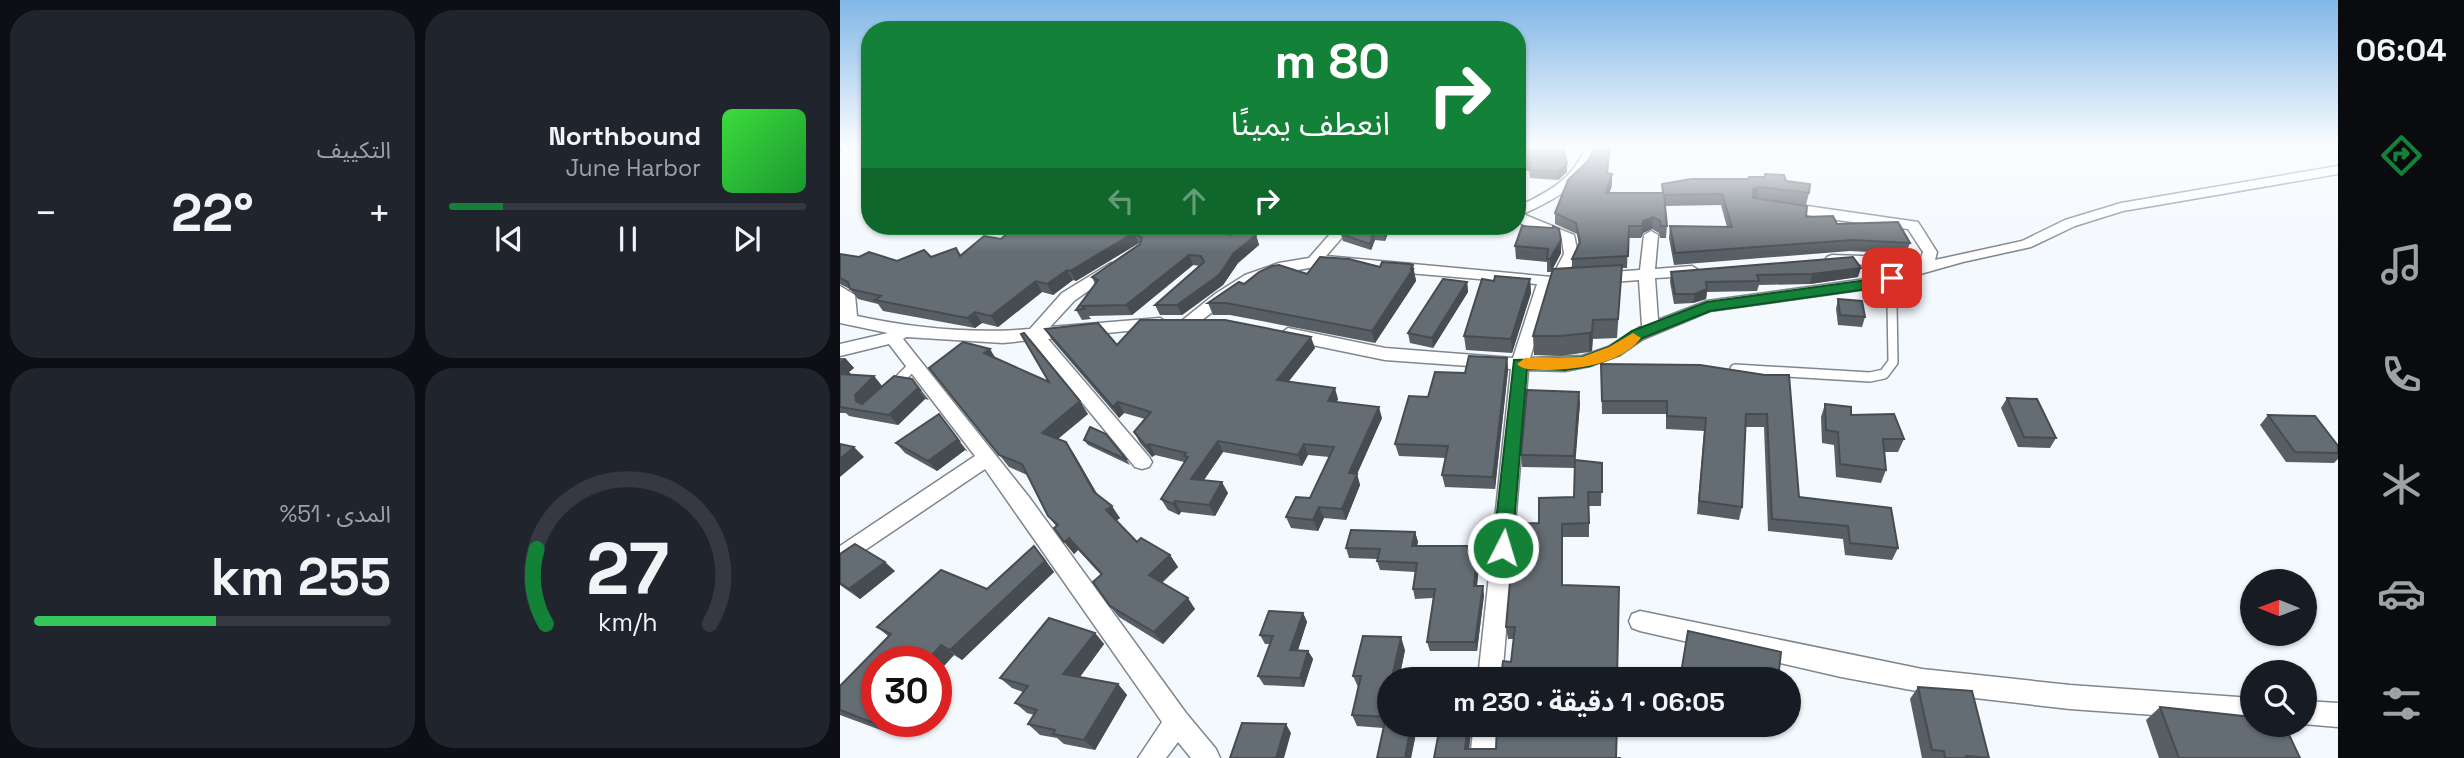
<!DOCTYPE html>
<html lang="ar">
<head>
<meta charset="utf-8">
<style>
  :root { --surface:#171b24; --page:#20242c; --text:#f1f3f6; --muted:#9ea1a6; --line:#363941; --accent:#138138 }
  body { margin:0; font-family:"Space Grotesk","Noto Sans Arabic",sans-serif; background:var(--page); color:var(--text); direction:rtl; height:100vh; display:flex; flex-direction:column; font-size:26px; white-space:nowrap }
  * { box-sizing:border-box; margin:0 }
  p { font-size:23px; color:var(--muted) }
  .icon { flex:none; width:38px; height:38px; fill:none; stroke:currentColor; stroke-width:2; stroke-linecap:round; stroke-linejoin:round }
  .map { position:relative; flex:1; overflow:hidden; direction:ltr }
  .details { display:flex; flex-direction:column; gap:10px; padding:10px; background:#0d0f14; width:840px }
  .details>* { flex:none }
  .banner { position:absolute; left:21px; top:21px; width:665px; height:214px; border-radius:28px; box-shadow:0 2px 5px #0004; direction:rtl; background:#138138; color:#fff; overflow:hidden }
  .needle { width:46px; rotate:271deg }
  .controls { position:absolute; left:1400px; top:569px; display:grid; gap:14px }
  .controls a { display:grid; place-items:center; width:77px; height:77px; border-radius:50%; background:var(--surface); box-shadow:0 2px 5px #0004; font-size:35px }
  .speed { position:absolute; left:21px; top:646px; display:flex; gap:14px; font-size:35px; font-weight:700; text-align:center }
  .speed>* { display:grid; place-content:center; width:91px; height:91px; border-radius:50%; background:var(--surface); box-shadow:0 2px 5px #0004; line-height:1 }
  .speed .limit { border:10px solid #d22; background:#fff; color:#111 }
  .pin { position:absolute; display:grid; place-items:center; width:60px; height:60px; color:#fff; margin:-30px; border-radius:14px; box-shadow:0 4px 10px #0006 }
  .me { position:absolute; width:77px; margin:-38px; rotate:5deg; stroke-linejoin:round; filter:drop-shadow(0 0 5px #0008) }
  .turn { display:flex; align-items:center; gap:24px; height:147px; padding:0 21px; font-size:32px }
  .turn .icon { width:91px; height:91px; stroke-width:2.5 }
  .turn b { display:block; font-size:49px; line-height:60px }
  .lanes { display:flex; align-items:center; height:66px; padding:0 21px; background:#0003; justify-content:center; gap:35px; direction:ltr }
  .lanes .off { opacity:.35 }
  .big { font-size:52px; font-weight:700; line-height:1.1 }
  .details .tile { flex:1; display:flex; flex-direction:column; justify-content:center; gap:10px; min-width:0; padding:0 24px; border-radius:28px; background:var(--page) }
  .details .dial { align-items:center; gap:0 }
  .dial svg { height:182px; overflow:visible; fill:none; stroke:var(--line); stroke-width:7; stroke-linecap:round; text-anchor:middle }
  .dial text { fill:var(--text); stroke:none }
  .song { display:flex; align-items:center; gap:21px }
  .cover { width:84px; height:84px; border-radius:10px; background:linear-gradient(135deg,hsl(120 70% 55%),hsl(130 70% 35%)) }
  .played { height:7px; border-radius:4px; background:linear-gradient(90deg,var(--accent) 15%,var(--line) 15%) }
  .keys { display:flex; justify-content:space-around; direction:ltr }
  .heat { display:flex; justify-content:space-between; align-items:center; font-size:38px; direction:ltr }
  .charge { height:10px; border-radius:5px; background:linear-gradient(90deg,#34c759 51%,var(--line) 0) }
  .details .tiles { flex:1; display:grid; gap:10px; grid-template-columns:repeat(2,1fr) }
  .trip { position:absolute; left:537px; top:667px; width:424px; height:70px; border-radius:35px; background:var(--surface); box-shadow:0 2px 5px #0004; font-weight:700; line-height:70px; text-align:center; direction:rtl }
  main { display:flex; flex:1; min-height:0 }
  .tabs { display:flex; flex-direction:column; width:126px; justify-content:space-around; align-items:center; background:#090b0e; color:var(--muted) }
  .tabs .icon { width:49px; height:49px }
  .tabs .on { color:var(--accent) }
  .tabs b { font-size:32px; color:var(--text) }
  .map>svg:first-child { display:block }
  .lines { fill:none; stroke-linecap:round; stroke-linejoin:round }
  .service-far1-casing { stroke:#7f868e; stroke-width:10 }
  .service-casing { stroke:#7f868e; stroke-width:12 }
  .minor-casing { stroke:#7f868e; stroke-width:3 }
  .service-far1 { stroke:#fff; stroke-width:7 }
  .service { stroke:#fff; stroke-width:9 }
  .minor { fill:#fff; fill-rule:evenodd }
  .rail { stroke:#696d71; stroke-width:4.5; stroke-dasharray:2.5 5; stroke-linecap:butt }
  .wall { fill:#575e64 }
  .shaded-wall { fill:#474c51 }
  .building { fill:#656d74; stroke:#474c51; stroke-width:2 }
  .route { fill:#138138; stroke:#0c5424; stroke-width:2 }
  .slow { fill:#f59e0b }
</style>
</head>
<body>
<main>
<nav class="tabs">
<b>06:04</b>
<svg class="icon on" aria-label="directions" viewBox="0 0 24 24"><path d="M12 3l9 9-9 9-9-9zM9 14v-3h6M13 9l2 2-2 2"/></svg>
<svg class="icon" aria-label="music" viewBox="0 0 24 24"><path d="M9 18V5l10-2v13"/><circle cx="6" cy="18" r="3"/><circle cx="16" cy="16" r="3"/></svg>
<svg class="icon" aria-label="phone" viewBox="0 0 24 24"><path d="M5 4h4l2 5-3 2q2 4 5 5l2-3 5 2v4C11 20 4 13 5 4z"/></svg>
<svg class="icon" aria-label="climate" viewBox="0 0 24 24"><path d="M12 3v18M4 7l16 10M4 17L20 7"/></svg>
<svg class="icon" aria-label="car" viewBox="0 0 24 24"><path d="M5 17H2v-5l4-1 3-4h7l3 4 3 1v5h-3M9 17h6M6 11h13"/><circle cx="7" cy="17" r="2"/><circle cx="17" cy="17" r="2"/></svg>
<svg class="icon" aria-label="filters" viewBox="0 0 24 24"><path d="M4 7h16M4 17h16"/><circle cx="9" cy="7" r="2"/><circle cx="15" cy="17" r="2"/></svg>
</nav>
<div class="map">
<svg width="1498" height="758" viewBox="0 0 1498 758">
  <rect width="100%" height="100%" fill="#f4f9fe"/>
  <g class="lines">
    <defs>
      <polyline id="service-far1" points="1052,278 1052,305"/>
      <g id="service">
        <polyline points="895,369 1030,377 1044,374 1053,362 1052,303"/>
        <polyline points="54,385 74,365"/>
      </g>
      <g id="minor">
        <path d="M 746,146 L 758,146 C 745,184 718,198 683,214 L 734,235 L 738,254 L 723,282 L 713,282 L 690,358 L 742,356 L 768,347 L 802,326 L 799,280 L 758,283 L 750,278 L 758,273 L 800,270 L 804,235 L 811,231 L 818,235 L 815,269 L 852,266 L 860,271 L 852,276 L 815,278 L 818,320 L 867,301 L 1026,279 L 1070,267 L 987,263 L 985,260 L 987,257 L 992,255 L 1081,258 L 1083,252 L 1068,229 L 989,219 L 941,210 L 939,207 L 946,203 L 1078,222 L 1097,252 L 1095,260 L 1182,241 L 1225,220 L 1281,203 L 1498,166 L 1498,174 L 1283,211 L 1235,226 L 1191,247 L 1123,262 L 1027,289 L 870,311 L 803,339 L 780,355 L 750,366 L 725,371 L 688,370 L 662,679 L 638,679 L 671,369 L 545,360 L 448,340 L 440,334 L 448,328 L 545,348 L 673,358 L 697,284 L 486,266 C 428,271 398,292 353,327 L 347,328 L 339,323 L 375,294 L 405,275 L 439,263 L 469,258 L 497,226 L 512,226 L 486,256 L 712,277 L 724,254 L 722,240 L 677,222 L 677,207 C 708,192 733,180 746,146 Z"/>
        <path d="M 271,263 L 276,265 L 279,268 L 276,271 L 234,301 L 210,327 L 320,318 L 328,323 L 326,327 L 208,339 L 309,457 L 312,462 L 309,467 L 302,469 L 295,467 L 191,340 L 163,343 L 66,337 L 63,339 L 189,497 L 346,713 L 376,749 L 380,758 L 351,758 L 338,742 L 326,758 L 298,758 L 322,722 L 145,469 L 0,567 L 0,546 L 135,456 L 49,344 L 0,356 L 0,344 L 48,333 L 0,323 L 0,286 L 15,295 L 17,316 C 73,328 133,334 190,329 L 222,293 Z"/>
        <polygon points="800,611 1082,669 1230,685 1412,698 1412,722 1230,709 1082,692 1001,677 800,631 792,628 789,621 792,614"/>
        <polygon points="1465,701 1498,703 1498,727 1463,724"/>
        <polygon points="634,724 658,724 656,758 630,758"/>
      </g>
    </defs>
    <use href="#service-far1" class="service-far1-casing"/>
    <use href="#service" class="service-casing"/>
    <use href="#minor" class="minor-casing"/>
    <use href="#service-far1" class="service-far1"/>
    <use href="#service" class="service"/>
    <use href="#minor" class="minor"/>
    <polyline class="rail" points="0,150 22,146"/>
  </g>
  <g class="wall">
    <polygon points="677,146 727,172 718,180 690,178 689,171 677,170"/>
    <polygon points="768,173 772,174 772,185 769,193 822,193 822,184 908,179 909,177 946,181 969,193 966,205 916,199 966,217 1070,243 1066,254 1010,251 834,265 829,238 830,226 887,227 881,205 825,206 827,226 826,238 820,238 819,233 812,229 803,233 801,238 788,238 787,268 782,268 777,338 753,339 752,351 749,352 721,356 694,355 693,336 732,268 732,259 739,245 737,234 715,224 715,213"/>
    <polygon points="458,226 495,226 486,235"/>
    <polygon points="551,226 545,241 535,240 531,250 503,241 501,234"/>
    <polygon points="195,229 416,235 419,245 398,263 383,285 342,315 320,315 315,305 360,266 353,265 292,315 249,316 251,319 242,320 236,310 255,284 252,277 300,244 299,243 236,281 233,280 213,295 202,292 158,327 142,323 135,328 43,311 38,304 18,299 10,289 0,284 0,254 10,257 57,261 120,256 161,239"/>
    <polygon points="721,240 721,253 711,272 707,272 707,262 676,259 675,246"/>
    <polygon points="1013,257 1018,277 970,284 919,285 917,291 867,292 866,299 853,303 834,304 830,282 831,272"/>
    <polygon points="575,276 576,281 535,343 390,315 373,315 368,303 404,284"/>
    <polygon points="690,279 691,293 672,353 626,350 624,336 654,281"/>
    <polygon points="627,282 628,292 593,348 570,343 568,333"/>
    <polygon points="998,299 1025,317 1022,327 998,325 996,309"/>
    <polygon points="205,329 277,345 475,348 449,381 498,399 497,402 542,418 517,474 520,485 506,520 484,518 478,531 451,528 446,517 470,498 489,457 468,455 462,466 383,452 364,480 388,493 375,516 341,512 339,515 328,510 321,499 344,462 315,455 312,457 300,443 294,432 305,419 284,413 279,418 212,340"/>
    <polygon points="0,358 5,358 14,368 9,372 11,375 34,376 42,386 37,391 72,379 89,400 85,399 58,425 9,416 6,413 0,413"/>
    <polygon points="667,358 668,370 655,489 605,487 602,475 606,458 559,456 555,444 588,397 625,373"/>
    <polygon points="156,359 248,414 218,439 226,442 234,454 257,494 280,518 276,521 297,542 330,555 338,567 322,583 355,609 323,644 279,617 270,606 261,575 238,550 234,554 216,526 208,516 187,475 169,467 89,368"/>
    <polygon points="761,364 925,375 959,497 1058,548 1052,560 1005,555 1003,539 928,531 924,427 905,427 902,507 899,520 857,514 864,431 826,429 826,414 762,414"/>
    <polygon points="1167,398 1216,438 1210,448 1178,447 1161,408"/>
    <polygon points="740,403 735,460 762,463 761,506 749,506 749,537 723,537 722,585 777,679 662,669 671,662 674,639 668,639 666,627 699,523 734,497 734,468 682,467 681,455"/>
    <polygon points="985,404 1064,439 1058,452 1045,452 1046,470 1041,483 996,477 994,445 982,443 981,417"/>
    <polygon points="99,414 128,452 125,450 97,471 65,453 56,443"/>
    <polygon points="1428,415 1498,446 1498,459 1494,463 1446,462 1420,425"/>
    <polygon points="244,440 287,460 290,465 248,445"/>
    <polygon points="575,532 578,542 577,546 640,555 637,586 644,595 637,651 590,651 587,642 593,598 575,599 573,589 575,572 540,570 537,561 537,559 509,558 506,548"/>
    <polygon points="0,554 55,571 20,599 0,585"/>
    <polygon points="204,558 214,572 122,660 114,655 37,721 55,721 46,732 0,715 0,686 48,636 37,627 147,589"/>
    <polygon points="463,613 467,622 458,650 468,651 473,659 464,687 424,685 418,676 430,644 425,644 420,635"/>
    <polygon points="255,633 264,644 240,677 278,684 287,695 255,750 224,744 217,738 200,735 188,724 194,715 187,713 175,703 183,692 172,688 160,678"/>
    <polygon points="565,650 550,724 632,724 629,749 776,758 594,758 598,737 576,733 571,758 537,758 543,728 517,726 512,715 518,687 513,676"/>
    <polygon points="1078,687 1148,758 1082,758 1070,699"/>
    <polygon points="1320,707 1460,758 1319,758 1306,720"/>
    <polygon points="915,724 932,724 931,728"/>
  </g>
  <g class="shaded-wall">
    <polygon points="727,164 727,172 718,180 718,172"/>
    <polygon points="772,174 772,185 766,205 766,193"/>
    <polygon points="919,187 917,198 911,200 913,189"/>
    <polygon points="813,217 812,229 803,233 801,238 802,226 803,221"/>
    <polygon points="487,226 495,226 486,235 484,229"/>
    <polygon points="547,226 551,226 545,241 544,234"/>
    <polygon points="294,233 299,243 236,281 230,271"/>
    <polygon points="533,234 535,240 531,250 530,244"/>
    <polygon points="416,235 419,245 398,263 383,285 342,315 337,305 394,253"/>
    <polygon points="721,240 721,253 711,272 710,259"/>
    <polygon points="349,255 353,265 292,315 286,305"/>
    <polygon points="573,265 576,281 535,343 532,331"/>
    <polygon points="1021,268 1018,277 970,284 972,274"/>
    <polygon points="227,270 233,280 213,295 207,284"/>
    <polygon points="690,279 691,293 672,353 671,339"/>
    <polygon points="196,281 202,292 158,327 151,316"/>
    <polygon points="627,282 628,292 593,348 592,338"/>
    <polygon points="867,289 866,299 853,303 855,294"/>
    <polygon points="135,312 142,323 135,328 127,318"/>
    <polygon points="753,320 752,351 749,352 749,333"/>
    <polygon points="471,337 475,348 441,391 437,380"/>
    <polygon points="150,349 158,362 144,353"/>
    <polygon points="5,358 14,368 9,372 12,375 0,379 0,362"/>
    <polygon points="667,358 668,370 655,489 653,477"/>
    <polygon points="34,376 42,386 24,404 16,401 15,395"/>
    <polygon points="495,388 498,399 491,412 488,401"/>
    <polygon points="77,389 85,399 58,425 49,415"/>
    <polygon points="739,392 740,403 735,468 734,456"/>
    <polygon points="240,401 248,414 210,445 202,433"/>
    <polygon points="278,402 284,413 279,418 273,407"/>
    <polygon points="539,407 542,418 517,474 520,485 506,520 502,509 509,473"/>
    <polygon points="117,440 125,450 97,471 88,461"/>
    <polygon points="378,441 383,452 357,490 351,479"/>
    <polygon points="226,442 234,454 263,504 254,492"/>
    <polygon points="309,444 315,455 312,457 306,446"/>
    <polygon points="464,444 468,455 462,466 458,455"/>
    <polygon points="14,447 24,457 0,477 0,459"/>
    <polygon points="382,482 388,493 375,516 369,505"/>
    <polygon points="335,501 341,512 339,515 333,504"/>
    <polygon points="272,506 280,518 274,522 266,510"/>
    <polygon points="479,507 484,518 478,531 473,520"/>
    <polygon points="575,532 578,542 574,556 572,546"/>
    <polygon points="229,538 238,550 234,554 224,542"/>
    <polygon points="194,546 214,572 122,660 110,650"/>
    <polygon points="638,546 640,555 636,595 634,586"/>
    <polygon points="330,555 338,567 317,587 309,575"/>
    <polygon points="45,562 55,571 20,599 9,589"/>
    <polygon points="643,586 644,595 637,651 635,642"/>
    <polygon points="348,598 355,609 323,644 314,632"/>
    <polygon points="463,613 467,622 455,659 450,650"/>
    <polygon points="255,633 264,644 234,685 223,674"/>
    <polygon points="561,637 565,650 559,679 552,677"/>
    <polygon points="101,645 114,655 96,675 96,662 86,662"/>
    <polygon points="468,651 473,659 464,687 460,678"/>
    <polygon points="278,684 287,695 255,750 244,740"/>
    <polygon points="37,716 37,721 55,721 46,732 31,722"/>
    <polygon points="446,724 451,733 444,758 436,758"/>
    <polygon points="571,724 573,724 576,733 571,758 565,758"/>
    <polygon points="628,724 632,724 628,758 625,749"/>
  </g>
  <g class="building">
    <polygon points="677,146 723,147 727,164 718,172 689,170 692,162 677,162"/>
    <polygon points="756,146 770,146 767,173 772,174 766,193 823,193 822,184 851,179 909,179 909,177 925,177 925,174 944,175 946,181 970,184 969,193 919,187 913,189 913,198 967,206 966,217 993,216 997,224 1058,222 1070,243 1013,240 835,253 830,226 892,227 882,194 824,195 827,226 821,226 820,221 813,217 803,221 802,226 789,226 788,256 732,259 740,242 736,223 715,213 728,180 748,161"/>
    <polygon points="199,226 362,226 391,235 397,230 416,235 394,253 379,275 337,305 315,305 364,262 361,256 349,255 286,305 242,306 245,309 236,310 258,280 252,277 300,244 302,238 294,233 230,271 227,270 207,284 196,281 151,316 135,312 127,318 35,300 41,296 10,289 8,282 0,278 0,254 19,257 29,252 57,261 84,250 91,257 116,248 120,256 144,236 161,239 174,227 195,229"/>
    <polygon points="475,226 487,226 484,229"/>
    <polygon points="508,226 547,226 544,234 533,234 530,244 501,234"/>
    <polygon points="682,226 713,228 713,226 719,229 721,240 710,259 707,259 708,249 675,246"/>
    <polygon points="480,257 509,259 540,267 542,262 570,264 573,265 571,269 573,269 532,331 386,303 368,303 399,282 404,284 419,272 432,266 439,265 467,274"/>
    <polygon points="1013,257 1021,268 972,274 917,275 919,281 866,282 867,289 855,294 835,294 831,272"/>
    <polygon points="782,265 778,319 753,320 752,332 749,333 720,336 693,336 713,269"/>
    <polygon points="655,276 690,279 671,339 624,336 642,279 654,281"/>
    <polygon points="603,279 627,282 592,338 568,333"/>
    <polygon points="998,299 1022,301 1025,317 1000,315"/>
    <polygon points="300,320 385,320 471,337 437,380 495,388 488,401 539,407 509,473 517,474 502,509 479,507 473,520 446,517 456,497 470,498 494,447 464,444 458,455 378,441 351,479 382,482 369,505 335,501 333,504 321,499 348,457 344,456 346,453 309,444 306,446 294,432 311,412 278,402 273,407 205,329 258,323 277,345"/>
    <polygon points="184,333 240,401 202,433 226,442 254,492 272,506 266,510 297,542 301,538 330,555 309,575 348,598 314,632 270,606 253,582 262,574 229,538 224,542 214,528 218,525 208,516 182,464 159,455 89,368 123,342 150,349 144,353 209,382 181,334"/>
    <polygon points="629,356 667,358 653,477 602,475 608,446 555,444 569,396 588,397 595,372 625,373"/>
    <polygon points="761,364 860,365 925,375 949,375 959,497 1051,508 1058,548 1010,543 1008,526 932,519 927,414 906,414 902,507 859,501 866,418 827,416 827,401 762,401"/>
    <polygon points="0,374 34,376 15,395 16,401 22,404 54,376 72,379 81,391 77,389 49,415 0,407"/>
    <polygon points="687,390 739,392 734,456 681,455"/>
    <polygon points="1167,398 1197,399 1216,438 1184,437"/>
    <polygon points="985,404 1011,407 1011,415 1054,414 1064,439 1043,439 1046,470 1000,464 998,432 986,430"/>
    <polygon points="99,414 120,442 117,440 88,461 56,443"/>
    <polygon points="1428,415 1475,416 1498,446 1498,453 1455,452"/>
    <polygon points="250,427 266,434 287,460 244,440"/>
    <polygon points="0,444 14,447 0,459"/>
    <polygon points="735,460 762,463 762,492 748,492 749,523 722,524 722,585 779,587 777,679 652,679 653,670 662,669 663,661 671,662 675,627 666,627 675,524 699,523 699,498 734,497"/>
    <polygon points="511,530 575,532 572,546 638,546 634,586 643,586 635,642 587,642 595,589 573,589 577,563 537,561 540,549 506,548"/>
    <polygon points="15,544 45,562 9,589 0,583 0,554"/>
    <polygon points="194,546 205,561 110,650 101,645 86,662 37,662 37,716 31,722 0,710 0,686 51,634 37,627 101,570 147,589"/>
    <polygon points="429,611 463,613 450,650 468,651 460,678 418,676 433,636 420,635"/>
    <polygon points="209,618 255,633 223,674 278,684 244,740 213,734 215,730 188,724 197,710 175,703 188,686 160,678"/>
    <polygon points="848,631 941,652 938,679 840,679"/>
    <polygon points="523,636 561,637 552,677 633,679 550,679 550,724 571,724 565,758 537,758 546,717 512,715 521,676 513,676"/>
    <polygon points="1078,687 1132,691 1149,758 1126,756 1127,758 1105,758 1104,751 1092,750"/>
    <polygon points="1320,707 1412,717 1412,724 1444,724 1460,758 1339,758"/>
    <polygon points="402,723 446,724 436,758 390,758"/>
    <polygon points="590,724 628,724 625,749 656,749 657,724 777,724 776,758 781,758 594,758 600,726"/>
  </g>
  <linearGradient id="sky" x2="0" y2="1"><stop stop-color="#81b7e6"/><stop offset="0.58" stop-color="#fafcff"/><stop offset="1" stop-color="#fafcff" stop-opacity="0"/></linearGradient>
  <rect width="1498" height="252" fill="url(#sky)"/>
  <polygon class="route" points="1052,274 1059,278 1057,281 1027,289 870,311 803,338 779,355 750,366 725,370 687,369 672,548 669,553 663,556 656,553 653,548 674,360 742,357 769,347 792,331 867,302 1027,280"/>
  <path class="slow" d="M 793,333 L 801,338 C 780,365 735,370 703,370 C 694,369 684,371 677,364 L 685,358 L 742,357 L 769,347 Z"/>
</svg>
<div class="controls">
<a><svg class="needle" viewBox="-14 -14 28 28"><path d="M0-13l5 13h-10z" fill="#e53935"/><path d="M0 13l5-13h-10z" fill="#9ea1a6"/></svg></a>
<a><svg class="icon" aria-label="search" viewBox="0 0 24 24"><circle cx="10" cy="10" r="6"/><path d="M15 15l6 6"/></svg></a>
</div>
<div class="speed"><div class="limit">30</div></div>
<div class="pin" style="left:1052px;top:278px;background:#d93025"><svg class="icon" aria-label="arrive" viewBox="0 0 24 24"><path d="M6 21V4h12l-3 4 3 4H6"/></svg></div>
<svg class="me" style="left:663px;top:548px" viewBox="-20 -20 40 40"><circle r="17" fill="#138138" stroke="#fff" stroke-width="3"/><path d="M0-11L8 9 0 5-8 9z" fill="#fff"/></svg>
<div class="trip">06:05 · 1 دقيقة · 230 m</div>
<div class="banner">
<div class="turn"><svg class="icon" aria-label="right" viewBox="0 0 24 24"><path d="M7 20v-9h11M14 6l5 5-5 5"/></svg><div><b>80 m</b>انعطف يمينًا</div></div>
<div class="lanes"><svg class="icon off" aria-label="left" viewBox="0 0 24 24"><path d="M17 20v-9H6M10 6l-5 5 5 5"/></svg><svg class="icon off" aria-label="ahead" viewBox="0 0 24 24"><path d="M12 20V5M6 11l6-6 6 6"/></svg><svg class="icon" aria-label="right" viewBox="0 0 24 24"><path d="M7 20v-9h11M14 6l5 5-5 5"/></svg></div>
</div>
</div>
<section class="details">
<div class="tiles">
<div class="tile">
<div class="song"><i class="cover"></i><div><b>Northbound</b><p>June Harbor</p></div></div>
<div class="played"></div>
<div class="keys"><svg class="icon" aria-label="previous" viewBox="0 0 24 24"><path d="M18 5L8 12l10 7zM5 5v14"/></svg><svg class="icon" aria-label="pause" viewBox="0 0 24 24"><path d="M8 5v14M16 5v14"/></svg><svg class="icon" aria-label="next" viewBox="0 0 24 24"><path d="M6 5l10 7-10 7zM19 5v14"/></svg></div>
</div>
<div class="tile"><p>التكييف</p>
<div class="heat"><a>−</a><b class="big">22°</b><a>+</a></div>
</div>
<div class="tile dial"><svg viewBox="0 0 100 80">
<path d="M14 69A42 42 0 1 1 86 69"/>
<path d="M14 69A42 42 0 0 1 10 36" stroke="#138138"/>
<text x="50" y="56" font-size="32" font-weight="700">27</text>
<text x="50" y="72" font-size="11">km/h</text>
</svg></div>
<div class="tile"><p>المدى · 51%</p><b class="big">255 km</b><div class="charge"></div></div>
</div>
</section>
</main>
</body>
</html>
